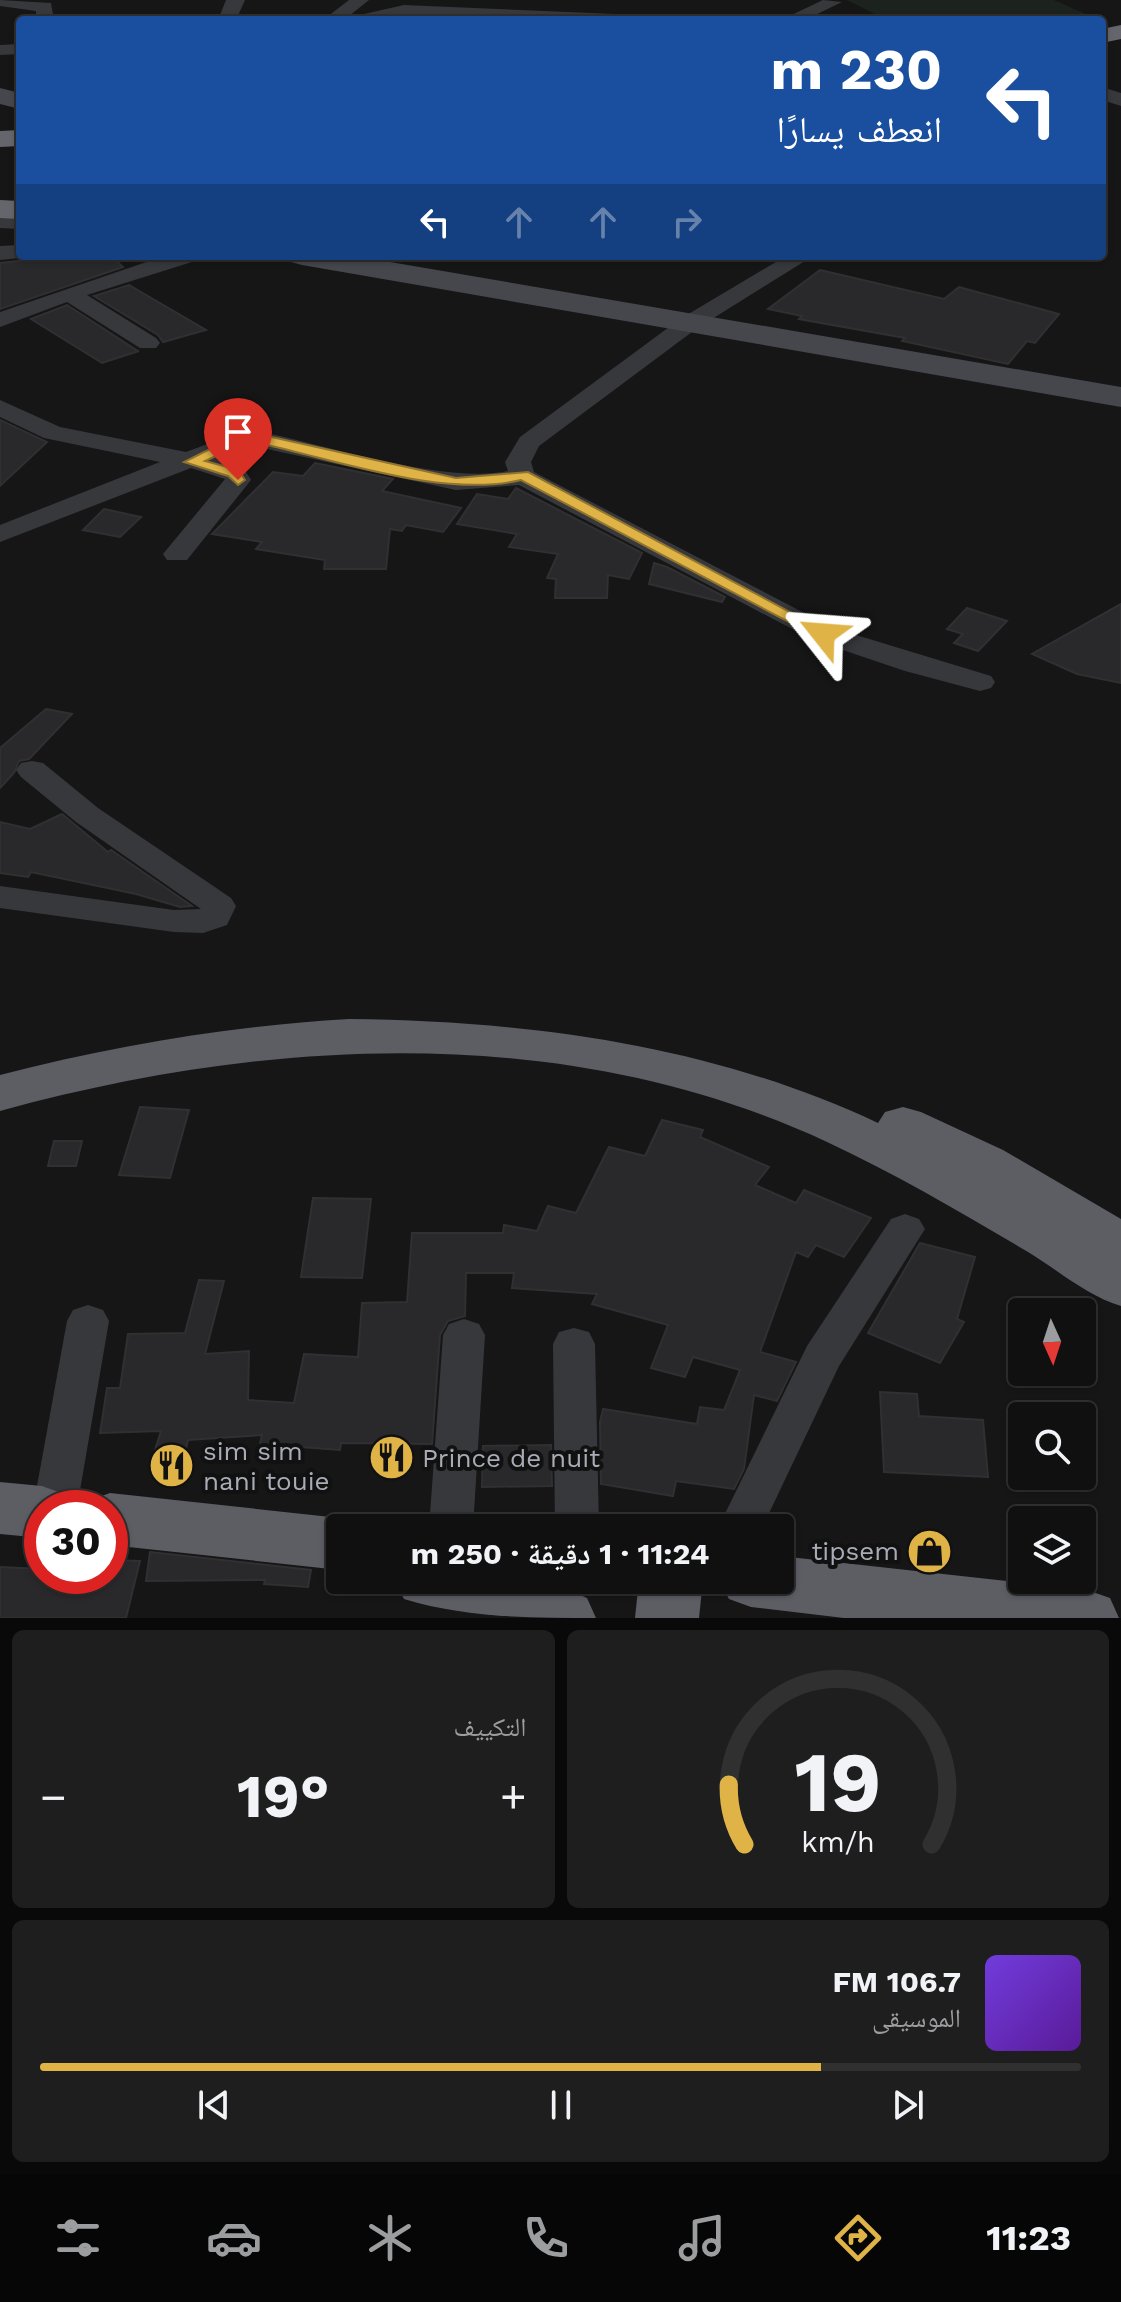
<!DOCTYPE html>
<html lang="ar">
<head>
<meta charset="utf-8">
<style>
  :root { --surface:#101011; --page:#1e1e1f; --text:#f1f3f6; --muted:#9c9d9f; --line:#303031; --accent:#dfb346 }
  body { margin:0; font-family:"Work Sans","Noto Naskh Arabic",sans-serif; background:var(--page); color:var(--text); direction:rtl; height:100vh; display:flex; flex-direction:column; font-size:30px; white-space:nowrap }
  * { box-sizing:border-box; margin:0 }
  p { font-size:26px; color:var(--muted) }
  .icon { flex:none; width:44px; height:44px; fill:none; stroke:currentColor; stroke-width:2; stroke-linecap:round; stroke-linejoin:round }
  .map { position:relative; height:1618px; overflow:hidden; direction:ltr }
  .drawer { display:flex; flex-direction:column; gap:12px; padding:12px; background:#090909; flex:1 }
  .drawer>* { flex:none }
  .guide { position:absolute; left:16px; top:16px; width:1090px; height:244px; border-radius:8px; box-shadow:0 2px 6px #0004,0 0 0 2px var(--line); direction:rtl; background:#1a4fa0; color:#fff; overflow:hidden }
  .needle { width:52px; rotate:177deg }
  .tools { position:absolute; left:1008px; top:1298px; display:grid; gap:16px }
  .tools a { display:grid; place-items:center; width:88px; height:88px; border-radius:8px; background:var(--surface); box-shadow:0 2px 6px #0004,0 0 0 2px var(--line); font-size:40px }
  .speed { position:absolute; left:24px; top:1490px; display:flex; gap:16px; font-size:40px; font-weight:700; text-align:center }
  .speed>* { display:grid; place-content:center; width:104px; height:104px; border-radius:50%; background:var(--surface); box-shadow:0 2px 6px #0004,0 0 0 2px var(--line); line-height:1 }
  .speed .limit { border:12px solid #d22; background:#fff; color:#111 }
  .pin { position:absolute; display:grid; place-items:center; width:68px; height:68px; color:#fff; margin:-82px -34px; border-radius:50% 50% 50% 0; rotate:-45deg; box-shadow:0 0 8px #0007 }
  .pin .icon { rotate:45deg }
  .me { position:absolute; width:88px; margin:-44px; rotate:298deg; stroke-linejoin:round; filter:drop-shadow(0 0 6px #0008) }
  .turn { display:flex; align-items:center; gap:28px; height:168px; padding:0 32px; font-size:36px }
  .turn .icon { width:104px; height:104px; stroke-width:2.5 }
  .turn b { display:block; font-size:56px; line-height:68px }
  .lanes { display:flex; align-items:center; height:76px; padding:0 32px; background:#0003; justify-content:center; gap:40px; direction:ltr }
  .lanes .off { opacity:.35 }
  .big { font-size:60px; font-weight:700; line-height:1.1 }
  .drawer .card { flex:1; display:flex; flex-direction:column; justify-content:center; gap:12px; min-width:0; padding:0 28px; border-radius:12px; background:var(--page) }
  .drawer .dial { align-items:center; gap:0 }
  .dial svg { height:208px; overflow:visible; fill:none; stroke:var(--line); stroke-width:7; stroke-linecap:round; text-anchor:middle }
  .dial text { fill:var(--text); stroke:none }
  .song { display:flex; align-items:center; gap:24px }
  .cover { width:96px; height:96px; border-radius:12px; background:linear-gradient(135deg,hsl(260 70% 55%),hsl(270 70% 35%)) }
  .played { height:8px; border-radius:4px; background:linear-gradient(90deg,var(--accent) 75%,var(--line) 75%) }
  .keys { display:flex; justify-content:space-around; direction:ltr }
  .heat { display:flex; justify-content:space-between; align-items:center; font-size:44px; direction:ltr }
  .drawer .tiles { flex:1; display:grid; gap:12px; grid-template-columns:1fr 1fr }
  .card:last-child { grid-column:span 2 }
  .trip { position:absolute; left:326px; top:1514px; width:468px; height:80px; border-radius:8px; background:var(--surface); box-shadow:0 2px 6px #0004,0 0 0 2px var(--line); font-weight:700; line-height:80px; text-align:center; direction:rtl }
  .tab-bar { display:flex; height:128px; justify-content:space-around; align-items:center; background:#060607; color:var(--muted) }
  .tab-bar .icon { width:56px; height:56px }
  .tab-bar .active { color:var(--accent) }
  .tab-bar b { font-size:36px; color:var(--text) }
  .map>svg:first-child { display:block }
  .green { fill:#1c221d }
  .building { fill:#29292b; stroke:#303033; stroke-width:2 }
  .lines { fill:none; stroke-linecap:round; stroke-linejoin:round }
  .minor { fill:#37383c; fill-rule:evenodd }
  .secondary { fill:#45474c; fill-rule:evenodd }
  .trunk { fill:#5c5e64; fill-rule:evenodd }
  .motorway { fill:#64666c; fill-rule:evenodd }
  .route { fill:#dfb346; stroke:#91742e; stroke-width:2 }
  .labels { text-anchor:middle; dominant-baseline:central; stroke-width:8; stroke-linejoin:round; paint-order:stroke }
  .near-poi-label { font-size:26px; fill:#a9acb6; stroke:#111112; text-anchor:start }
</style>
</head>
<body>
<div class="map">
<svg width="1121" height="1618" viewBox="0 0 1121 1618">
  <rect width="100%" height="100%" fill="#161617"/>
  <polygon class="green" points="847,0 1054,0 1090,16 1067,20 887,20"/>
  <g class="building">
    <polygon points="31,256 111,256 123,267 0,309 0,263 28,260"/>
    <polygon points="820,270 944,299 959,287 1059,314 1035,343 1027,341 1008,364 902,341 905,338 799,319 802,316 768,309"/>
    <polygon points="129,285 206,330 163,342 158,335 94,296"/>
    <polygon points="67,305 138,351 139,351 102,363 31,319"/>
    <polygon points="0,420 47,442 0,486"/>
    <polygon points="315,463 393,479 382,491 461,508 443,532 406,525 402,531 390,529 386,569 324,569 325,560 256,549 262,542 212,534 273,472 303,476"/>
    <polygon points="516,488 642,553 629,579 608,575 607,598 555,598 556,579 547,578 558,554 509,547 517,534 457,524 477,494 508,499"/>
    <polygon points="104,509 141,517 120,537 83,530"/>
    <polygon points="654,563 667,567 725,597 722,602 649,584"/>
    <polygon points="1121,604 1121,683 1077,674 1032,654"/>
    <polygon points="967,608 1007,621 978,651 954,643 963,634 947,629"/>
    <polygon points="46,709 72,714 29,759 19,761 14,773 0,788 0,748"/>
    <polygon points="62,814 108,852 111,850 192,906 180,907 136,894 31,872 28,877 0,873 0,822 30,829"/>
    <polygon points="140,1107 189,1110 170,1178 119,1175"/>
    <polygon points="662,1120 703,1130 700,1137 769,1167 755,1185 796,1203 804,1190 871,1218 844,1257 816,1245 808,1257 796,1252 760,1352 796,1362 777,1401 754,1395 744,1469 734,1489 676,1481 673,1496 601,1484 600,1422 603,1409 697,1424 700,1407 724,1410 740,1370 693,1357 685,1377 651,1368 668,1325 592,1304 597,1294 512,1288 514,1273 466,1273 465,1316 448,1321 440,1335 432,1444 341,1443 340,1450 260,1444 262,1435 188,1440 184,1456 154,1453 161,1431 100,1433 107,1388 120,1388 128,1334 185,1333 199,1280 224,1281 205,1354 249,1351 248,1400 294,1403 304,1354 358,1357 362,1303 407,1302 412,1233 503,1233 504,1225 537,1231 548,1206 576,1213 609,1147 645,1156"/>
    <polygon points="54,1141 82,1141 76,1166 48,1166"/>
    <polygon points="313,1198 371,1199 362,1278 301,1277"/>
    <polygon points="920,1243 975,1257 957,1319 964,1322 940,1363 868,1333"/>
    <polygon points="880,1392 917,1394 919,1416 983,1420 988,1477 884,1472"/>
    <polygon points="551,1445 552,1486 482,1487 483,1446"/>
    <polygon points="150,1552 311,1570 308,1587 264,1584 265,1580 146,1581"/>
    <polygon points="110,1560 140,1561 126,1618 0,1618 0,1567 42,1569 42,1576 110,1576"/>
  </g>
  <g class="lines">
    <g class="minor">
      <polygon points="0,0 51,3 54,20 36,20 36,11 0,6"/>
      <polygon points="226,0 245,0 236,20 218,20"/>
      <polygon points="349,0 369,0 344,20 323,20"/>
      <polygon points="823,0 842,2 805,20 781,20"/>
      <polygon points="404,5 638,15 647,20 404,15 384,20 352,20 355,16"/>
      <polygon points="20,44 20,54 0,55 0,45"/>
      <polygon points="1102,87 1121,93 1121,106 1102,100"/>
      <polygon points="0,216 20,217 20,229 0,228"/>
      <polygon points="20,245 20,256 28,257 0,260 0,246"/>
      <polygon points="164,256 198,256 195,261 87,295 156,338 160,343 156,348 140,348 67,302 0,327 0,312"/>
      <path d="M 786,256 L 813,256 L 696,329 L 539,446 L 531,462 L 534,472 L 833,628 L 991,676 L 995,682 L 991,688 L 980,691 L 905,671 L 813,640 L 519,485 L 456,490 L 267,449 L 240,449 L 216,458 L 243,467 L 251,480 L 187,560 L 167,560 L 163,554 L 225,479 L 191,468 L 0,542 L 0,525 L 160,462 L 44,438 L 0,417 L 0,400 L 60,427 L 186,452 L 237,433 L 267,433 C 332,447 446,484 508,471 L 505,462 L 520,437 L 680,319 Z"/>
      <polygon points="32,761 43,763 98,808 231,898 236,906 227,925 203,933 174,932 0,908 0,886 174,910 201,909 76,822 21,777 16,770 21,763"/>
      <polygon points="905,1214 919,1219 925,1229 839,1366 762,1528 718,1528 807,1346 891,1219"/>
      <polygon points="88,1305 103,1310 109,1321 77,1508 42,1508 42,1522 33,1508 67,1321 73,1310"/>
      <polygon points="464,1319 479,1324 485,1335 473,1528 429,1528 443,1335 449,1324"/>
      <polygon points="574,1328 589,1332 595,1344 599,1528 555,1528 553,1344 559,1332"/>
    </g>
    <g class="secondary">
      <polygon points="0,88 20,93 20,109 0,104"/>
      <polygon points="287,256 355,256 1121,387 1121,407 302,265 291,262"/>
    </g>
    <g class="trunk">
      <path d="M 349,1019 C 531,1021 712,1045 878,1123 L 885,1112 L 903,1107 L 921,1112 L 1003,1150 L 1121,1219 L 1121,1306 C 1087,1296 1058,1270 1028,1252 C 962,1213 896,1174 827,1142 C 567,1021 270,1037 0,1111 L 0,1075 C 116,1045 229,1026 349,1019 Z"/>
      <polygon points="0,1482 42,1486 64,1494 71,1508 42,1508 42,1538 0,1534"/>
      <polygon points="110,1493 340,1518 363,1528 340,1528 340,1570 110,1545 110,1508 85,1508 88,1501"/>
      <polygon points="780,1556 1087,1590 1110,1598 1119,1618 844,1618 751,1607 729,1599 719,1580 780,1580"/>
      <path d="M 394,1580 L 547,1580 L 587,1598 L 596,1618 C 531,1618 466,1618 404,1599 Z"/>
      <polygon points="639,1580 703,1580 699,1618 635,1618"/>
    </g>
    <g class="motorway">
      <polygon points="1121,25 1121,39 1102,43 1102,29"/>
      <polygon points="20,130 20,146 0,147 0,131"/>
      <polygon points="0,200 20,201 20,219 0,218"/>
    </g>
  </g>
  <path class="route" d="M 267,436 L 456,478 L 528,472 L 831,634 L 817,637 L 521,480 C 446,498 343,462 267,445 L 240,445 L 205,461 L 239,470 L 245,480 L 238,485 L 228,476 L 184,462 L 232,438 Z"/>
  <defs>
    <symbol id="restaurant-disc" viewBox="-11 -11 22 22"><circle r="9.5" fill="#dfb346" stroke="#111112"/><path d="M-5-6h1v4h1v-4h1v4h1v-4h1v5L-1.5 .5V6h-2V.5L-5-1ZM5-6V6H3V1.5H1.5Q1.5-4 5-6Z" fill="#111"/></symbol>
    <symbol id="shop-disc" viewBox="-11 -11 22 22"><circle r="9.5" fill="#dfb346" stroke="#111112"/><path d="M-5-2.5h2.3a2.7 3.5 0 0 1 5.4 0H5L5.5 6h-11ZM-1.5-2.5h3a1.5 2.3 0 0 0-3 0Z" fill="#111"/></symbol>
  </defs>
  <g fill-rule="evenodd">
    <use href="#restaurant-disc" x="366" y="1432" width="51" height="51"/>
    <use href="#restaurant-disc" x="146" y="1440" width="51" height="51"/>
    <use href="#shop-disc" x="904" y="1526" width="51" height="51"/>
  </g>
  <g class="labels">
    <g class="near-poi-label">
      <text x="203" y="1451">sim sim<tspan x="203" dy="30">nani touie</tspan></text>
      <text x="422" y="1458">Prince de nuit</text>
      <text x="899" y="1551" text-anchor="end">tipsem</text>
    </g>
  </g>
</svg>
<div class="tools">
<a><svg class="needle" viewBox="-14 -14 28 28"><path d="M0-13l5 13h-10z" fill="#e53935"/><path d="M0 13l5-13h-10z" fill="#9c9d9f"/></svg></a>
<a><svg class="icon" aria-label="search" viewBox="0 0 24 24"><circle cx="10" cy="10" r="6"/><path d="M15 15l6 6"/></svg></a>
<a><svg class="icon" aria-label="layers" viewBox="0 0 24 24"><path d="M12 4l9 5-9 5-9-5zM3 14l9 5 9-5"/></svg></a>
</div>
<div class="speed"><div class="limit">30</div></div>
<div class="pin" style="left:238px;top:480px;background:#d93025"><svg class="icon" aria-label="arrive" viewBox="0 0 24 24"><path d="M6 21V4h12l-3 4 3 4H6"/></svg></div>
<svg class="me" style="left:823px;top:634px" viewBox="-20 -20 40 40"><path d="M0-17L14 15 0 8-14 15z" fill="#dfb346" stroke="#fff" stroke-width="4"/></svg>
<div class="trip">11:24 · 1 دقيقة · 250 m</div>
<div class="guide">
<div class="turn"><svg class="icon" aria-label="left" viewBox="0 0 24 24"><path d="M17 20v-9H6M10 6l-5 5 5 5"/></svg><div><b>230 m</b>انعطف يسارًا</div></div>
<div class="lanes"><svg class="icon" aria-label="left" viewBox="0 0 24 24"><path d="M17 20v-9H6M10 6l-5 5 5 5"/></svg><svg class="icon off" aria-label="ahead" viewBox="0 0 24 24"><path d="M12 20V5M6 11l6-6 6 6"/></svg><svg class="icon off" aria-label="ahead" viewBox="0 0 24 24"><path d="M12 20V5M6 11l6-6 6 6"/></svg><svg class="icon off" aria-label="right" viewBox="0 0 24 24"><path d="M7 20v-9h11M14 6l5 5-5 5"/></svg></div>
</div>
</div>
<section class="drawer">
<div class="tiles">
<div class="card dial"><svg viewBox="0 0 100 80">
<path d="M14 69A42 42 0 1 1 86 69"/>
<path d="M14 69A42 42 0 0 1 8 46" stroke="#dfb346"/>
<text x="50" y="56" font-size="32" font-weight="700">19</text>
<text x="50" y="72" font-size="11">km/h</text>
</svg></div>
<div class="card"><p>التكييف</p>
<div class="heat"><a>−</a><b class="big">19°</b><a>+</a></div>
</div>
<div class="card">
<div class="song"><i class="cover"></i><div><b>106.7 FM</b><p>الموسيقى</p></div></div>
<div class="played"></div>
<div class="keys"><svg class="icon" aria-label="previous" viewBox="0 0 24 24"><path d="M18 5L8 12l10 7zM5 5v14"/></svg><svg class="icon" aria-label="pause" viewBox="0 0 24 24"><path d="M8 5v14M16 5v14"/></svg><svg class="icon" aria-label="next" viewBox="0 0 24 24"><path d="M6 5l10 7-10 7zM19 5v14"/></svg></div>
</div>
</div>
</section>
<nav class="tab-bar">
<b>11:23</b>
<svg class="icon active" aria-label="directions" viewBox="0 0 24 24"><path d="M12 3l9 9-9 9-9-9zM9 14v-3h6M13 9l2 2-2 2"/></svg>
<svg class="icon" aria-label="music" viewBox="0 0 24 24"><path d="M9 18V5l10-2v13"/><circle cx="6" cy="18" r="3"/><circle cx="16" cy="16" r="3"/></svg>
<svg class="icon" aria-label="phone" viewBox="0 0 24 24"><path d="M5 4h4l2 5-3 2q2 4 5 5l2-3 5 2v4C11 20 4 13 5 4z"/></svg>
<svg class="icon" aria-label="climate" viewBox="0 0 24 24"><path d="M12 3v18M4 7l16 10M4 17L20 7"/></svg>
<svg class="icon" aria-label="car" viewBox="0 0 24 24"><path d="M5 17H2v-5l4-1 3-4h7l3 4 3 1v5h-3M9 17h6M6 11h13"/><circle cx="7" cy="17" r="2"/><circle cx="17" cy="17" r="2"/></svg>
<svg class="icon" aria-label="filters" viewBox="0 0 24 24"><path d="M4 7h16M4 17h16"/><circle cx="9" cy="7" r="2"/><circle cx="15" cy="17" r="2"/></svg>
</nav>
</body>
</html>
